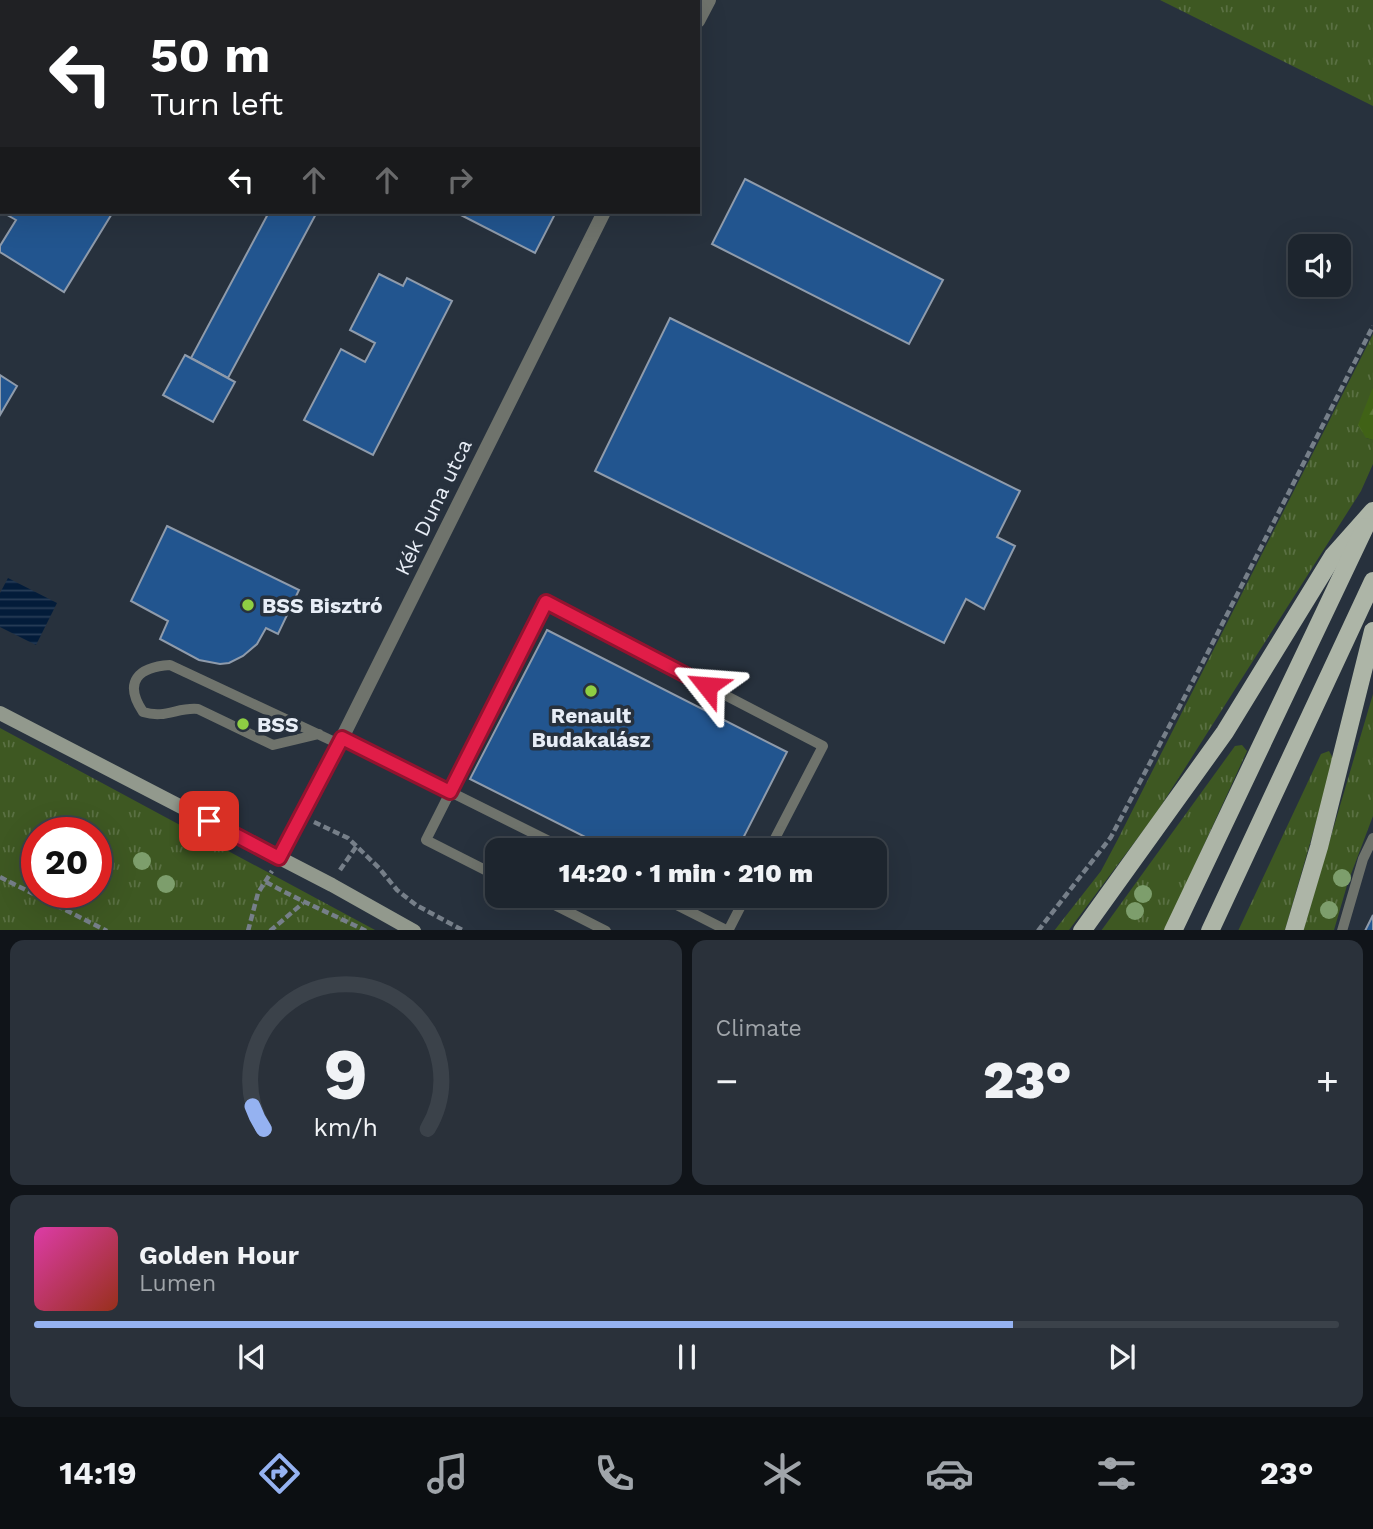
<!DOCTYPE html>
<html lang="en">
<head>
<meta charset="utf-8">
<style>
  :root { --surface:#1d252e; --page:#2a313a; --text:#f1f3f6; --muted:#a0a5aa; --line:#3b424a; --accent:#95b2f1 }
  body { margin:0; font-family:"Work Sans",sans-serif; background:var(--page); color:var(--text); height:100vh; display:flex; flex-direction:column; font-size:26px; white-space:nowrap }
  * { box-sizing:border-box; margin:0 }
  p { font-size:23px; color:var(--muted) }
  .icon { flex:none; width:38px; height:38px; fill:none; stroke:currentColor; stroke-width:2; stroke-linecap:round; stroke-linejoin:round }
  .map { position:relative; height:930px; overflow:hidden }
  .side { display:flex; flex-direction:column; gap:10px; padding:10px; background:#101419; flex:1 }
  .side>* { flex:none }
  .hud { position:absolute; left:0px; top:0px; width:700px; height:214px; box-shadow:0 7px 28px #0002,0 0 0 2px var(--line); background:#202124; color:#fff; overflow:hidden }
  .controls { position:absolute; left:1288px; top:234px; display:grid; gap:14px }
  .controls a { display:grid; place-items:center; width:63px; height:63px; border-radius:14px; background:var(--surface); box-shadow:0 7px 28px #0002,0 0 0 2px var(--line); font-size:35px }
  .speed { position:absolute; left:21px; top:817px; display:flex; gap:14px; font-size:35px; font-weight:700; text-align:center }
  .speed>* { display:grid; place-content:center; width:91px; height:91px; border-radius:50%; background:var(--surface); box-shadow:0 7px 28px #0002,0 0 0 2px var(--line); line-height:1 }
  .speed .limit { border:10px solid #d22; background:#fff; color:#111 }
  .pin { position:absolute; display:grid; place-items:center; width:60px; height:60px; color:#fff; margin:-30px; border-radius:14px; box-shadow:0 4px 10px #0006 }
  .me { position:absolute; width:77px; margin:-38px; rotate:298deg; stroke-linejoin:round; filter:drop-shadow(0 0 5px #0008) }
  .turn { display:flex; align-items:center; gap:24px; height:147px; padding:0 35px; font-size:32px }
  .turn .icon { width:91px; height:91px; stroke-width:2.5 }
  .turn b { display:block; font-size:49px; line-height:60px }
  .lanes { display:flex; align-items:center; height:66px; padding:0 35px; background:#0003; justify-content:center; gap:35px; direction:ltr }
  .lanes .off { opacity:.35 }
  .big { font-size:52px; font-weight:800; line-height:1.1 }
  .side .card { flex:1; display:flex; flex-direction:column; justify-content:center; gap:10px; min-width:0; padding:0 24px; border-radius:14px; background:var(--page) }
  .side .dial { align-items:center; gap:0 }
  .dial svg { height:182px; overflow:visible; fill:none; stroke:var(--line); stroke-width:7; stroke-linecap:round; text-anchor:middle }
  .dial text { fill:var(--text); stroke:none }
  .song { display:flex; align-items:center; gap:21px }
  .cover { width:84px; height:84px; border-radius:10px; background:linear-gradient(135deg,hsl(320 70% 55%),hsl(10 70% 35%)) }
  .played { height:7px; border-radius:4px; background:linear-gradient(90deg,var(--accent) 75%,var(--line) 75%) }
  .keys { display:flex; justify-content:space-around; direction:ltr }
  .heat { display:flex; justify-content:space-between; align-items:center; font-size:38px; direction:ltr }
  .side .tiles { flex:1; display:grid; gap:10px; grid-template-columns:1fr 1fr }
  .card:last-child { grid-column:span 2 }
  .trip { position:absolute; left:485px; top:838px; width:402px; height:70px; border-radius:14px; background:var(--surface); box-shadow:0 7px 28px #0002,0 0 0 2px var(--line); font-weight:800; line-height:70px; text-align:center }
  .tab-bar { display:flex; height:112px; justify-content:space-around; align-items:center; background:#0c0f12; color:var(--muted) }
  .tab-bar .icon { width:49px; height:49px }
  .tab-bar .active { color:var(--accent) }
  .tab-bar b { font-size:32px; color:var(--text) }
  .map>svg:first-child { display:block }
  .grass { fill:url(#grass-tufts); fill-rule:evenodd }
  .forest { fill:url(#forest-firs) }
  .water { fill:url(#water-rules) }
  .building { fill:#22558f; stroke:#8f9bab; stroke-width:2 }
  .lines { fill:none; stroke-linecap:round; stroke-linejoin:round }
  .path { stroke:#767f89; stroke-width:4.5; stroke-dasharray:7 3.5; stroke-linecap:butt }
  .lane { stroke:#6f736c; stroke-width:10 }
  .street { stroke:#6f736c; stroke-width:14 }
  .secondary { stroke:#92998d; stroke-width:14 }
  .primary { stroke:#adb5a7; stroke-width:18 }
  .tree { fill:#7d9e6c }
  .route-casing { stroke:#92132f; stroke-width:18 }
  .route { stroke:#e11d48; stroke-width:12 }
  .poi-dot { fill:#8ece43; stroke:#27313d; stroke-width:2.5 }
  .labels { text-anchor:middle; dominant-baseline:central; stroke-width:7; stroke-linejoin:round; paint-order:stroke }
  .street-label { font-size:21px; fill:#e7edf6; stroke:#27313d }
  .poi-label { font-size:21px; font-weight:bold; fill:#e7edf6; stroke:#27313d; text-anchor:start }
</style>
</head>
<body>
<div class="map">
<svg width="1373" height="931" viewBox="0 0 1373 931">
  <defs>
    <pattern id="grass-tufts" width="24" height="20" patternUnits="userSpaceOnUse" patternTransform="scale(1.75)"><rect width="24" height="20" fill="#3e5822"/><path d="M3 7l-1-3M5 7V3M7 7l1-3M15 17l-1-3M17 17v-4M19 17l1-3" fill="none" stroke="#5a7043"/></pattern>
    <pattern id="forest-firs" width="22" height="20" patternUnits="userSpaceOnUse" patternTransform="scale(1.75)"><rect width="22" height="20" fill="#406216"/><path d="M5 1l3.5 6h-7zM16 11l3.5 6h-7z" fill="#5c7938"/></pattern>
    <pattern id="water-rules" width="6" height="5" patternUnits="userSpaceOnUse" patternTransform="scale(1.75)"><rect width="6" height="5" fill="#031c3a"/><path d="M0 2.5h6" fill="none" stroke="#283d57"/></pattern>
  </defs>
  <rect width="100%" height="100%" fill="#27313d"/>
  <g class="grass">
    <polygon points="1161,0 1373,0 1373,106 1160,0"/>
    <polygon points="1373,334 1373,387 1366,438 1373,440 1373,464 1361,491 1157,812 1069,930 1054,931 1101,871 1118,839"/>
    <polygon points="1373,694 1373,816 1348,882 1334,930 1303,931"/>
    <path d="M 0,728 L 375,930 L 0,930 ZM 37,833 L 96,833 L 96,892 L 37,892 Z"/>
    <polygon points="1242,745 1247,751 1165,930 1101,931 1235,746"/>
    <polygon points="1329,751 1334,760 1285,930 1238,931 1321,754"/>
  </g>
  <polygon class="forest" points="1373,387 1373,440 1366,438 1358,425"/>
  <polygon class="water" points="8,578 57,603 36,645 0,627 0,593"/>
  <g class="building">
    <polygon points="143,0 243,0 142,2"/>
    <polygon points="536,0 628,0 631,2 539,2"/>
    <polygon points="745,179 943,280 909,344 712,244"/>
    <polygon points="2,212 113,212 64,292 0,252 0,246 16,220"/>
    <polygon points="269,212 317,212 228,378 191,358"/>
    <polygon points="455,212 551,212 555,214 535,253"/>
    <polygon points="379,274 403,286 407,278 452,301 373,455 304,420 341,349 365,362 375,343 350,330"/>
    <polygon points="670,318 1020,491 997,537 1015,546 984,609 966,599 944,643 595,471"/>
    <polygon points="185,355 235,382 213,422 163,395"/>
    <polygon points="0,375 17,386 0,415"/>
    <polygon points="167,526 299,590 278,634 266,628 257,644 243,656 229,663 220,664 199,660 160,639 168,621 131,601"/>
    <polygon points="547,630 787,752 737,850 611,850 470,779"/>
    <polygon points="1373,915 1373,931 1365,931"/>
  </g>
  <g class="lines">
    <g class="path">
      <polyline points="314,822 348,838 379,868 397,890 416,905 464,931"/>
      <polyline points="340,870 356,847"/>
      <polyline points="0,877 107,931"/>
      <path d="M 266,882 C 298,900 332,914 366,931"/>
      <polyline points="248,931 258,893 272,871"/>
      <polyline points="270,931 303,903"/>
      <polyline points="1038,931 1111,837 1203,662 1373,326"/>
    </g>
    <g class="lane">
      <path d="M 319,734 L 273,745 L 198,709 C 177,707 166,719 143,712 C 123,682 138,667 170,665 L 339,744"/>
      <polyline points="342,738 567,850"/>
      <polyline points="497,876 426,840 546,602 823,746 769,850"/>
      <polyline points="537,896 606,931"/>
      <polyline points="659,896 728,931"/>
      <polyline points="728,931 746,896"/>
      <polyline points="1342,931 1363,859 1373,838"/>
    </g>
    <g class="street">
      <polyline points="698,21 709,0"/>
      <polyline points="279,857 342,738 604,212"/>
    </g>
    <polyline class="secondary" points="0,713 332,885 414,931"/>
    <g class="primary">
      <polyline points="1082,931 1225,732 1333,556 1373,511"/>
      <polyline points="1173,931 1365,527"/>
      <polyline points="1210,931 1373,581"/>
      <polyline points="1294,931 1319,847 1373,631"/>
    </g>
  </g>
  <g class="tree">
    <circle cx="142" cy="861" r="9"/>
    <circle cx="1342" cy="878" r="9"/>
    <circle cx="166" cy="884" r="9"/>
    <circle cx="1143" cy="894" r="9"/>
    <circle cx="1329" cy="910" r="9"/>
    <circle cx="1135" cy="911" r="9"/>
  </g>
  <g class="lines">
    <defs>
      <polyline id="route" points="209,821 279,858 342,738 450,792 546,602 707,686"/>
    </defs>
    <use href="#route" class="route-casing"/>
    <use href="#route" class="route"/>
  </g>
  <g class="poi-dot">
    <circle cx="248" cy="605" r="7"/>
    <circle cx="591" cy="691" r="7"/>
    <circle cx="243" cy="724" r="7"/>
  </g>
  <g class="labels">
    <g class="street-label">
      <text transform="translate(433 507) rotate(-64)">Kék Duna utca</text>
    </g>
    <g class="poi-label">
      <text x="262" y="605">BSS Bisztró</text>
      <text x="591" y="715" text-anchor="middle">Renault<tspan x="591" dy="24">Budakalász</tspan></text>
      <text x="257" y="724">BSS</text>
    </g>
  </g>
</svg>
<div class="controls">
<a><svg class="icon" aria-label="sound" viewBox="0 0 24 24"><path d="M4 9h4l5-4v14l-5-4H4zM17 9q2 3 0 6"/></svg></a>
</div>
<div class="speed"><div class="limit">20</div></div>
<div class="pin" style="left:209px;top:821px;background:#d93025"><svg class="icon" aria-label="arrive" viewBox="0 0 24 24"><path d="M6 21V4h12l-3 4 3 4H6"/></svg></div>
<svg class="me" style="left:707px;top:686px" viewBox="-20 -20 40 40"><path d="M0-17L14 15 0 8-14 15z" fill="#e11d48" stroke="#fff" stroke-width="4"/></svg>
<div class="trip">14:20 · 1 min · 210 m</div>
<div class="hud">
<div class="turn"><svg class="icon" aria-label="left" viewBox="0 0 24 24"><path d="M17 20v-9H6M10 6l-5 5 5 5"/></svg><div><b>50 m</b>Turn left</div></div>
<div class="lanes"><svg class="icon" aria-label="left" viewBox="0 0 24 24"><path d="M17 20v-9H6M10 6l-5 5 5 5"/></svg><svg class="icon off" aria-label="ahead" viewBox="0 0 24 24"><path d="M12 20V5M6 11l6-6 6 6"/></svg><svg class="icon off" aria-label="ahead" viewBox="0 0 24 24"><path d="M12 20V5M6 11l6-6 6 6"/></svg><svg class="icon off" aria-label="right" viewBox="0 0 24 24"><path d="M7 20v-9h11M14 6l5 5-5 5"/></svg></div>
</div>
</div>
<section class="side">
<div class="tiles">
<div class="card dial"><svg viewBox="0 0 100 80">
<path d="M14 69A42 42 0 1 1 86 69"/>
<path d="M14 69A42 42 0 0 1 9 59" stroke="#95b2f1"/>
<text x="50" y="56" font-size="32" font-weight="700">9</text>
<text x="50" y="72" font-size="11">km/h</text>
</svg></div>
<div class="card"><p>Climate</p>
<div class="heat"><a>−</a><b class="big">23°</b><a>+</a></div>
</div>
<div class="card">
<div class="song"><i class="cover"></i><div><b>Golden Hour</b><p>Lumen</p></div></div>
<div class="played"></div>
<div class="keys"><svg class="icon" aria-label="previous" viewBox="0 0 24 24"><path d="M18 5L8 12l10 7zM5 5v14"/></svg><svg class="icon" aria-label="pause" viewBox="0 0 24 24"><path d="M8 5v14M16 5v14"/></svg><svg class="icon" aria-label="next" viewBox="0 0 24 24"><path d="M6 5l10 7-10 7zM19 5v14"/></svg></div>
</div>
</div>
</section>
<nav class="tab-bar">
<b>14:19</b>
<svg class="icon active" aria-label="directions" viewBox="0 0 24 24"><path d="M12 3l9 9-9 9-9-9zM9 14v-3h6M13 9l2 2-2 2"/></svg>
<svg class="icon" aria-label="music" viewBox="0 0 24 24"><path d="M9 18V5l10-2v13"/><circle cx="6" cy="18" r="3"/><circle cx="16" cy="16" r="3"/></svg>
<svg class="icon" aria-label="phone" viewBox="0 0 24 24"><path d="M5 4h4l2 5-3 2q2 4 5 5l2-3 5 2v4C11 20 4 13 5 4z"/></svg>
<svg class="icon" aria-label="climate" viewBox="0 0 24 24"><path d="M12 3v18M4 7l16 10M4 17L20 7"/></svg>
<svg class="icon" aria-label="car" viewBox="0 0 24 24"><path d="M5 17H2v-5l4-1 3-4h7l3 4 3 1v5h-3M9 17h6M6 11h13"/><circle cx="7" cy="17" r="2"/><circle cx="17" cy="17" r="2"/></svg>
<svg class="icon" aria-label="filters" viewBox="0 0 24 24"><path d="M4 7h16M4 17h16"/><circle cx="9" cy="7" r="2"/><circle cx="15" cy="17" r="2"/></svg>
<b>23°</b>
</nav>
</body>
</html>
